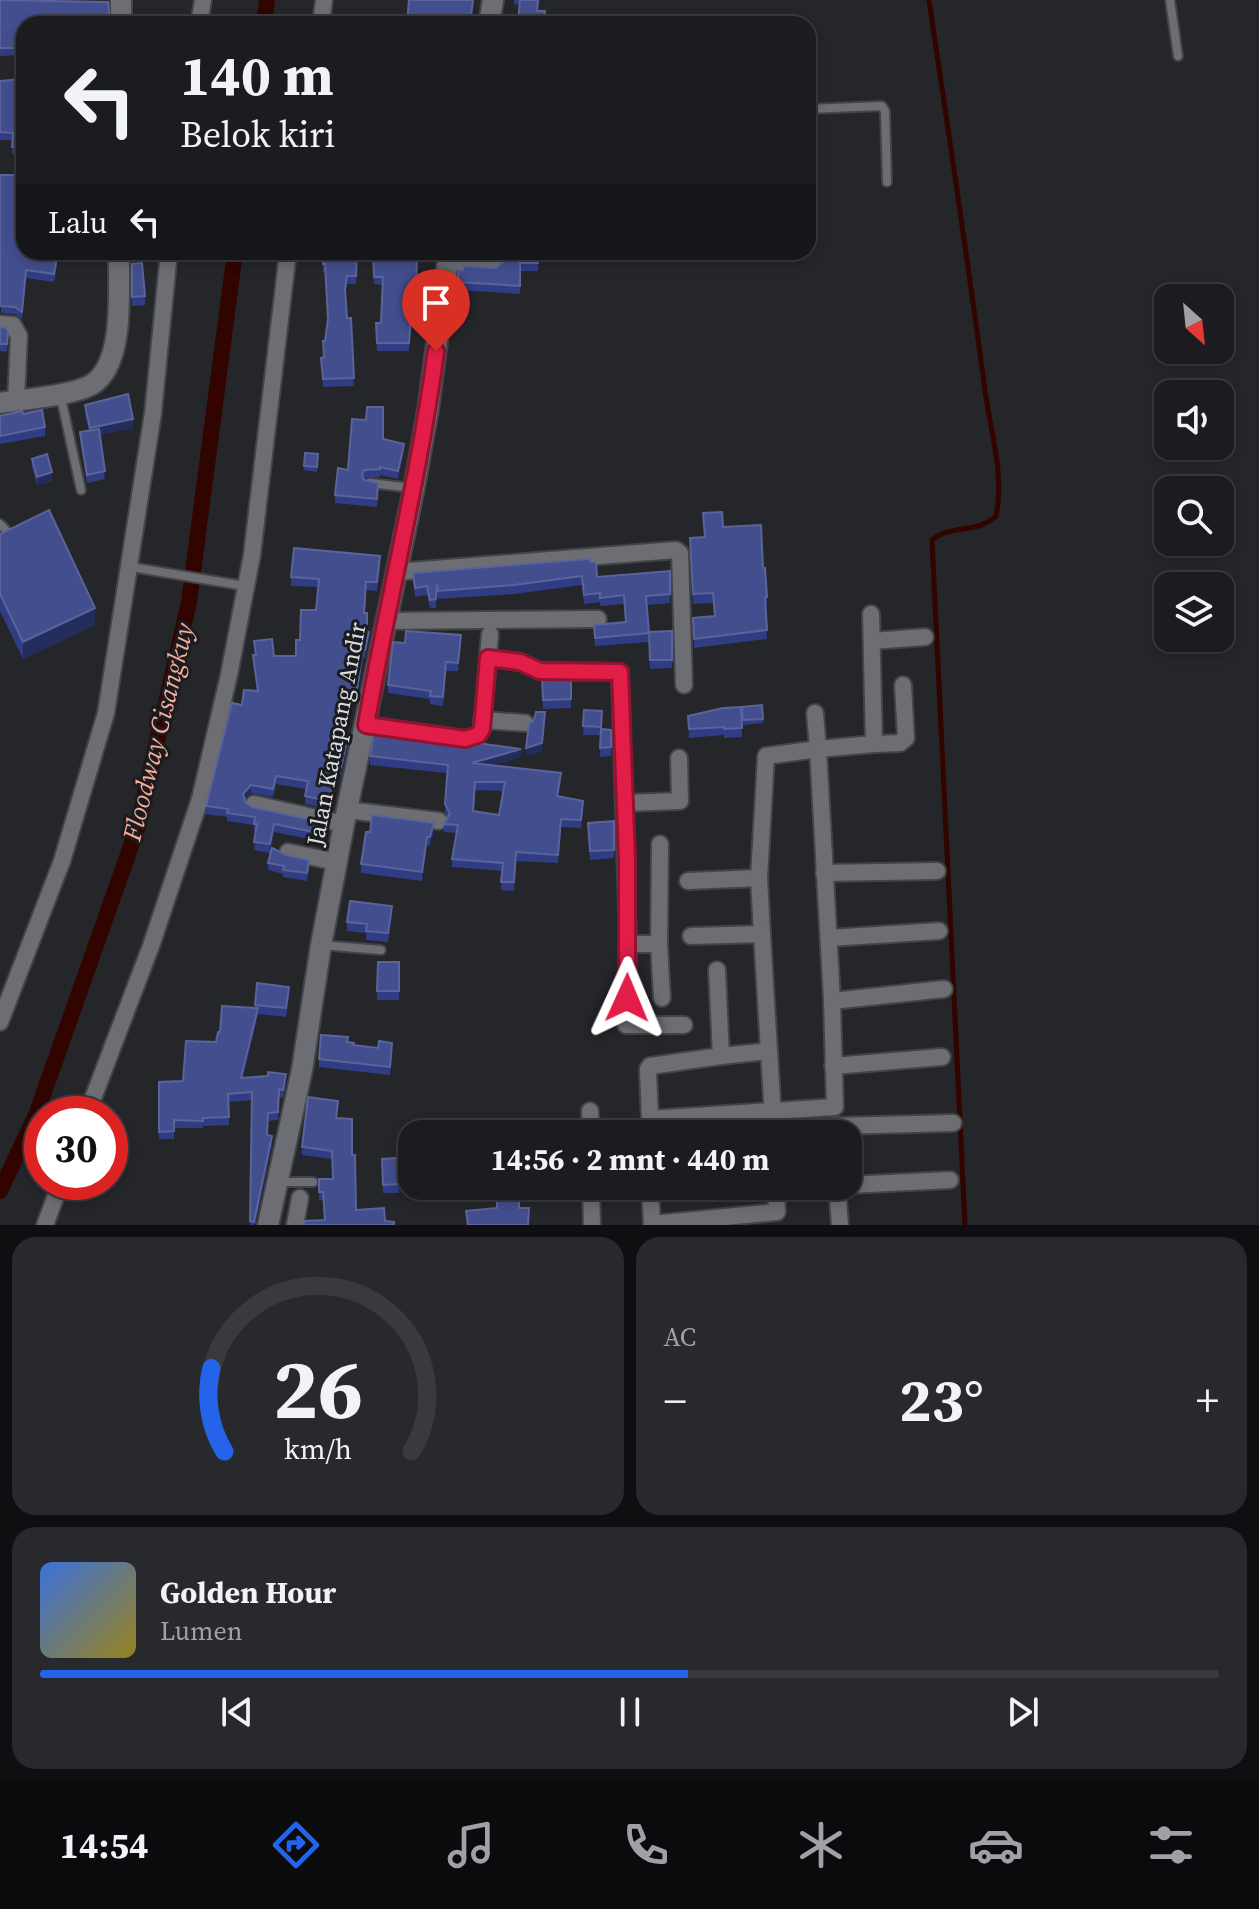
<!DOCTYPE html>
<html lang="id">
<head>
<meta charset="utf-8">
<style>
  :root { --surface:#1b1c20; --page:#28292d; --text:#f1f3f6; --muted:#a0a1a5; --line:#393a3e; --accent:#2563eb }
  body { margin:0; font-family:"Source Serif 4",serif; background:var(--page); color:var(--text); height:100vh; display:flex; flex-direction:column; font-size:30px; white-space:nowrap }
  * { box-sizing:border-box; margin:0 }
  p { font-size:26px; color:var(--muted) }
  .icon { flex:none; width:44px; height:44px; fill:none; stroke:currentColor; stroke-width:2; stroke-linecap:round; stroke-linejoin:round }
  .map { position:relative; height:1225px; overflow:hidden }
  .details { display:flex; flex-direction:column; gap:12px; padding:12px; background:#0f0f12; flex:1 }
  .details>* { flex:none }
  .top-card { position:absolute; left:16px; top:16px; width:800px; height:244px; border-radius:24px; box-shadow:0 4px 12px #0003,0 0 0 2px var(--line); background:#1b1c20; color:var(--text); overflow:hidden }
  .needle { width:52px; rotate:153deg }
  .fabs { position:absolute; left:1154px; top:284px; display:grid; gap:16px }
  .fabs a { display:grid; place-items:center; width:80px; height:80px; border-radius:16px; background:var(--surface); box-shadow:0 4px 12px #0003,0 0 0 2px var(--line); font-size:40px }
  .speed { position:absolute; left:24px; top:1096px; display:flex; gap:16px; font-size:40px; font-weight:700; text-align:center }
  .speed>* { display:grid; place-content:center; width:104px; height:104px; border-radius:50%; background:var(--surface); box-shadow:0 4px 12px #0003,0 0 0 2px var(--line); line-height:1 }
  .speed .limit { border:12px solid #d22; background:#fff; color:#111 }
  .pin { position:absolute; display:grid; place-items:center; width:68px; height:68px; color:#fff; margin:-82px -34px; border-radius:50% 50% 50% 0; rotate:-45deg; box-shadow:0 0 8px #0007 }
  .pin .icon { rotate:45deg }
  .me { position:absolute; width:88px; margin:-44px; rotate:1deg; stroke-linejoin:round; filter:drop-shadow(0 0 6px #0008) }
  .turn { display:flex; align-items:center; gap:28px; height:168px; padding:0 32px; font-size:36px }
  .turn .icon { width:104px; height:104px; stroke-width:2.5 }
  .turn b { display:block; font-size:56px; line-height:68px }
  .then { display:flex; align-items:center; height:76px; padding:0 32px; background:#0003; gap:16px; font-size:30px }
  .big { font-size:60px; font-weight:700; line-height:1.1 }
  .details .widget { flex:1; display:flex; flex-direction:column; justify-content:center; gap:12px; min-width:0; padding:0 28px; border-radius:24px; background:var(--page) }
  .details .dial { align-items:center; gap:0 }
  .dial svg { height:208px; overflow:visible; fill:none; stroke:var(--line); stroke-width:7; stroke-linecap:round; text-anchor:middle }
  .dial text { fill:var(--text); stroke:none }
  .song { display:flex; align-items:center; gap:24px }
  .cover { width:96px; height:96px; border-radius:12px; background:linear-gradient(135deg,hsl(220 70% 55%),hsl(50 70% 35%)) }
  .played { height:8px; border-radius:4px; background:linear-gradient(90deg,var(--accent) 55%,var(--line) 55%) }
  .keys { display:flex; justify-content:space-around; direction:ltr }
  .heat { display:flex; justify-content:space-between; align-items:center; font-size:44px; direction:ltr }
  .details .tiles { flex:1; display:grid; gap:12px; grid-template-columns:1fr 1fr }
  .widget:last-child { grid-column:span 2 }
  .trip { position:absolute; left:398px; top:1120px; width:464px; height:80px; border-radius:24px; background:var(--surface); box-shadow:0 4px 12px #0003,0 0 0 2px var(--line); font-weight:700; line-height:80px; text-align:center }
  .dock { display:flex; height:128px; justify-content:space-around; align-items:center; background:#0b0b0d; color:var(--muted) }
  .dock .icon { width:56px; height:56px }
  .dock .active { color:var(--accent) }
  .dock b { font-size:36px; color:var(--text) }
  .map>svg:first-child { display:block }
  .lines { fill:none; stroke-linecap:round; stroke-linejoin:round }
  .stream { stroke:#320400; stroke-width:5 }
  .canal { stroke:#320400; stroke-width:16 }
  .service-casing { stroke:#434447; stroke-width:12 }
  .minor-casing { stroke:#434447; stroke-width:20 }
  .tertiary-casing { stroke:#434447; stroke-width:24 }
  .service { stroke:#6d6e73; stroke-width:8 }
  .minor { stroke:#6d6e73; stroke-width:16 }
  .tertiary { stroke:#6d6e73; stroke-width:20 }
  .wall { fill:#303d84; fill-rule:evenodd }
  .shaded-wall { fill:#232d5c }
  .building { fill:#424e8e; stroke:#5a649a; stroke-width:2; fill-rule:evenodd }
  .route-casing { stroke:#92132f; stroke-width:20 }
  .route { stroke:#e11d48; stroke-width:14 }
  .labels { text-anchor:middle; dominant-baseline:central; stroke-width:6; stroke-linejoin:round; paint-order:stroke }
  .street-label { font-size:24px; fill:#dbdcdf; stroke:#1b1c20 }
  .water-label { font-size:26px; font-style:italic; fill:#f8ac98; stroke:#1b1c20 }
</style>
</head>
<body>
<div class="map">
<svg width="1259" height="1225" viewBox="0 0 1259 1225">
  <rect width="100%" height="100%" fill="#24262a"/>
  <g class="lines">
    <path class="stream" d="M 929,0 C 948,128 967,255 984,383 C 989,427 1005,472 996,516 C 977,534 951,524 932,540 L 965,1225"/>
    <g class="canal">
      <polyline points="264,24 267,0"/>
      <polyline points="0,1191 36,1115 137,829 189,602 235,252"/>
    </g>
    <defs>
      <g id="service">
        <polyline points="1170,0 1178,56"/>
        <polyline points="808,109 882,106 885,111 887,182"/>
        <polyline points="60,393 81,490"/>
        <polyline points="370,483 412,488"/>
        <polyline points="0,524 5,529"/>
        <polyline points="131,567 245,586"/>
        <polyline points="321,945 381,950"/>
        <polyline points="280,1182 313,1182"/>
      </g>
      <g id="minor">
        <polyline points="199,24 203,0"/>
        <polyline points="321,24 324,0"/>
        <polyline points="448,261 491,266 496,263 500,252"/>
        <polyline points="0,324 13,325 19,336 16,400"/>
        <polyline points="396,572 676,550 680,553 684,685"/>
        <polyline points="384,621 598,619"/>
        <polyline points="872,641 925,637"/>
        <polyline points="488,658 520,662 540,671 620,672 628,944 626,1025 684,1025"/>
        <polyline points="482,720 525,723"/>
        <polyline points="366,725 465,739 478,735 482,729 490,634"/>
        <polyline points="874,744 900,743 906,738 903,685"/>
        <polyline points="626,803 680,801 679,758"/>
        <polyline points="254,804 344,824"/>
        <polyline points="347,810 439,821"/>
        <polyline points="288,852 337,862"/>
        <polyline points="824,873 937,871"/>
        <polyline points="688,881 759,878"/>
        <polyline points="762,934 759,878 766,756 818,749 815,713"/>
        <polyline points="691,936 762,934 774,1134"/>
        <polyline points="829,938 939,931"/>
        <polyline points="628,944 659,944 662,998"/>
        <polyline points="659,944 660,844"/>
        <polyline points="832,1001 944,989"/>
        <polyline points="0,1022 62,861 106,713 153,413 169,252"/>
        <polyline points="721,1056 769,1051"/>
        <polyline points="833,1066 942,1057"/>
        <polyline points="590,1111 591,1134"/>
        <polyline points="87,1114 151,946 200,799 229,675 252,555 288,252"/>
        <polyline points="650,1119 648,1069 650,1066 721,1056 717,970"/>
        <polyline points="835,1126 953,1123"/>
        <polyline points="649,1134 650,1119 835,1107 832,1001 818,749 874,744 871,614"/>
        <polyline points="848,1185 950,1180"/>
        <polyline points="591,1186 592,1225"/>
        <polyline points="650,1186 652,1225"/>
        <polyline points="837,1186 840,1225"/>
        <polyline points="652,1224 777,1212 776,1186"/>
        <polyline points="45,1225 61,1182"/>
        <polyline points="295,1225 300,1198"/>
      </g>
      <g id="tertiary">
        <polyline points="121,0 121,24"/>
        <polyline points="489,24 493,0"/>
        <path d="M 0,403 C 23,399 71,396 91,385 C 126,365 118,288 119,252"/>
        <polyline points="268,1225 302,1070 321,945 344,824 414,488 428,410 449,252"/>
      </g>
    </defs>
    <use href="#service" class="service-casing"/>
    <use href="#minor" class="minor-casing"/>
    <use href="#tertiary" class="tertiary-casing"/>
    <use href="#service" class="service"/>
    <use href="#minor" class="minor"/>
    <use href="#tertiary" class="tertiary"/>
  </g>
  <g class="wall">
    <polygon points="0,0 108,2 110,24 24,24 33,253 57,264 54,282 26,278 22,319 15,314 1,313 0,175 18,175 18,155 12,154 13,140 0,140 0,81 22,79 21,55 0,56"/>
    <polygon points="514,0 539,0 538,11 545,11 545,24 518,24 519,5 514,4"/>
    <polygon points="61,252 106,252 106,259 82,259 82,254 61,254"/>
    <polygon points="322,252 357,252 356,284 347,284 345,295 354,386 323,387 321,358 323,357 328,321 325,272 323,273"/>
    <polygon points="373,252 436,252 435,259 417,258 416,310 412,309 409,351 377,351 376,323 381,323 382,285 374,284"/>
    <polygon points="467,252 489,252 487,254"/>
    <polygon points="538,252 538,271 520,271 520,294 457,290 457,282"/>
    <polygon points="132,264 145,296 145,305 132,306"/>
    <polygon points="0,327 8,331 7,352 0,351"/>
    <polygon points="85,405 133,428 99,435 105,479 87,483 80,440 80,432 89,431 85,414"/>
    <polygon points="23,414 45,427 45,436 0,444 0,416"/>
    <polygon points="383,439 404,452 398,479 380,475 380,477 364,478 378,491 377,507 335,503 335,495 348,470"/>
    <polygon points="305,453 318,454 317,472 304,470"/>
    <polygon points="32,459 52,481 37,485 32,467"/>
    <polygon points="703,513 723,527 763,568 767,597 767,606 765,606 767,639 694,648 693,618 714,616 713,603 693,604 690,548 704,537"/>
    <polygon points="0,534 95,625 23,659 0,611"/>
    <polygon points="590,559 597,577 670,571 670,603 647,605 649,642 595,646 594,625 625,622 624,604 600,606 600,602 584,604 582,585 514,594 438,599 437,593 436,608 430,608 427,595 415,597 413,573"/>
    <polygon points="380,564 377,591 366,590 365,613 369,640 365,658 363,658 356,703 347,703 345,719 337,718 335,738 347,748 341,775 336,774 329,809 305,804 306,789 276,784 273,797 251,793 245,800 246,803 252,807 321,830 319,841 274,832 270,853 254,850 256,832 254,832 254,825 227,821 227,817 206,814 206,806 242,705 257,691 253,663 253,655 255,655 254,641 274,656 296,656 300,640 316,610 318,587 291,586 291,577"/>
    <polygon points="649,632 672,660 672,668 650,669"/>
    <polygon points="405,643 461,643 458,671 446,671 443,706 430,704 430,699 388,693 388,685"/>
    <polygon points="571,676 571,708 543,709 542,685"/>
    <polygon points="762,705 763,723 743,725 742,707"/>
    <polygon points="741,707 742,737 724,738 724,735 689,738 688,716"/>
    <polygon points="584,710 602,711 601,729 611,730 611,756 600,757 600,735 583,735"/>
    <path d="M 370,756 L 521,757 L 492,765 L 561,781 L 558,797 L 583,809 L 581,828 L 561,827 L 558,863 L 516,861 L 514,891 L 501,890 L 502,871 L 452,867 L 452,859 L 457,833 L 444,832 L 444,824 L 448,817 L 445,812 L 447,773 L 370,765 ZM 475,790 L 503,791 L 499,815 L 474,811 Z"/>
    <polygon points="614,821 614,858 590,860 588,831"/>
    <polygon points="434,832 430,846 427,845 422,881 361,873 361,864"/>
    <polygon points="268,863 309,867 307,881 283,877 283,874 268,870"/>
    <polygon points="392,915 388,942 366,940 366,933 347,931 347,922"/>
    <polygon points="378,962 399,962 399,1000 377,1000"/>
    <polygon points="257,983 289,995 286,1017 258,1014 243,1078 286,1082 283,1098 279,1097 278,1120 268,1121 267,1135 272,1144 255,1225 250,1225 252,1100 228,1102 229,1125 203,1126 203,1128 174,1128 174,1139 159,1139 159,1082 183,1081 216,1042 220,1032 255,1008"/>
    <polygon points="348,1042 353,1045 392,1051 390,1075 319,1067 319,1059"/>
    <polygon points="338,1109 337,1118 352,1119 324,1220 323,1200 319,1200 319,1179 333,1179 332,1159 302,1155 302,1147"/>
    <polygon points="382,1159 399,1184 399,1193 383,1193"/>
    <polygon points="535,1186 553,1186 552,1192 535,1191"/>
  </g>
  <g class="shaded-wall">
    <polygon points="133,419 133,428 90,437 90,428"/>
    <polygon points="404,444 404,452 398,479 398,471"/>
    <polygon points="52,472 52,481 37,485 37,477"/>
    <polygon points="95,608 95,625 23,659 23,642"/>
    <polygon points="369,632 369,640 365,658 365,650"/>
    <polygon points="363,650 363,658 356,703 356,695"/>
    <polygon points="545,712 542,752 526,756 526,748"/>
    <polygon points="347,740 347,748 341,775 341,767"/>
    <polygon points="521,749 521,757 472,771 472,763"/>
    <polygon points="336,766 336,774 329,809 329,801"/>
    <polygon points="251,785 251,793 243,802 243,794"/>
    <polygon points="434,823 434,832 430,846 430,837"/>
    <polygon points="274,824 274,832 270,853 270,844"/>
    <polygon points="427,837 427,845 422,881 422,872"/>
    <polygon points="258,1008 258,1016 241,1086 241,1078"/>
    <polygon points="272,1136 272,1144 254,1225 254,1222"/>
  </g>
  <g class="building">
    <polygon points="0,0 108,2 110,23 24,24 24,252 33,252 33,253 57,257 54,274 26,270 22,312 15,307 0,306 0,175 18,175 18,147 12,147 13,133 0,132 0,81 22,79 21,48 0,48"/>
    <polygon points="409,0 473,0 470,24 354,24 355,20 384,23 384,20 407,23"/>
    <polygon points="520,0 538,0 537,11 545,11 544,24 518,24"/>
    <polygon points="322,252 357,252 356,276 347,276 345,289 347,318 351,318 354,378 323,379 321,358 324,357 323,341 325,341 328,319 325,264 323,264"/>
    <polygon points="373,252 417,252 416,302 412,302 409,343 377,343 376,323 381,323 383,277 374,277"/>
    <polygon points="508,252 538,252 538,263 520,263 520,286 457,282 459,270 463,270 463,266 496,268 506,260"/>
    <polygon points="142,263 145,296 132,297 132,264"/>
    <polygon points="0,327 6,328 8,331 7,344 0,344"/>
    <polygon points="128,394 133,419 90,428 85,405"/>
    <polygon points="367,407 383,407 383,439 404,444 398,471 380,467 380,469 364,470 362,475 364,480 378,483 377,499 335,495 338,468 348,470 352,419 366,420"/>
    <polygon points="42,410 45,427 0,436 0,416 22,411 23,414"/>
    <polygon points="99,429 105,471 87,475 80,432"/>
    <polygon points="305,453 318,454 317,467 304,466"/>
    <polygon points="47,454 52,472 37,477 32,459"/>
    <polygon points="49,510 95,608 23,642 0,594 0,534"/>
    <polygon points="722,512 723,527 761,525 763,568 765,568 767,597 765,597 767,630 694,639 693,618 715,616 713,593 693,594 690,538 705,537 703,513"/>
    <polygon points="294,548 380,556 377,582 366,582 364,613 367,613 367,631 369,632 365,650 363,650 356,695 347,695 345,711 337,710 335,737 347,740 341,767 336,766 329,801 305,796 308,781 276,776 273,789 251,785 243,794 246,803 252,807 321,822 319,833 274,824 270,844 254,842 257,824 254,824 255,817 227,813 228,809 206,806 232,703 242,705 244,690 258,691 253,655 256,655 254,641 272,639 274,656 296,656 296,640 300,640 301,610 316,610 319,579 291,577"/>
    <polygon points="590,559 591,562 596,562 597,577 670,571 670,594 646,596 649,633 595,638 594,625 626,622 624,595 600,598 600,593 584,595 582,576 514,585 438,591 437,584 436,599 430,600 427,586 415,588 413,573"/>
    <polygon points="406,631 461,635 458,663 446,662 443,697 430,696 431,691 388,685 393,642 405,643"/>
    <polygon points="672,631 672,660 650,660 649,632"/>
    <polygon points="571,676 571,699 543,700 542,677"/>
    <polygon points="762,705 763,719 743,720 742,707"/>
    <polygon points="741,707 742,728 724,729 724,727 689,729 688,716 723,708"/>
    <polygon points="584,710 602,711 601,727 583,726"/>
    <polygon points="536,712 545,712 542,743 526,748 529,724 534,720"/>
    <polygon points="601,729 611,730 611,747 600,748"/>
    <path d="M 374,734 L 438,742 L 438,739 L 448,739 L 521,749 L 472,763 L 561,773 L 557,796 L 583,801 L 581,820 L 561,819 L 558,855 L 516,852 L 514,882 L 501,882 L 503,863 L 452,859 L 458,825 L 444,824 L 450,813 L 445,804 L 448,765 L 370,756 ZM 475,782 L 505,782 L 499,815 L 473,811 Z"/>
    <polygon points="372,815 434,823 430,837 427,837 422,872 361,864 366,832 370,832"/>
    <polygon points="614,821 614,850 590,851 588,823"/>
    <polygon points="272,848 286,855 309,860 307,873 283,870 284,866 268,863"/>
    <polygon points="350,901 392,906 388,933 366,931 367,924 347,922"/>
    <polygon points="378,962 399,962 399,991 377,991"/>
    <polygon points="257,983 289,987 286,1008 255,1005"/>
    <polygon points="222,1006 258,1008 241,1078 268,1076 268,1072 286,1074 283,1090 279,1089 278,1112 268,1113 267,1135 272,1136 254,1222 250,1221 252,1092 228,1094 229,1117 203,1118 203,1121 174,1120 174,1131 159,1132 159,1082 183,1081 186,1041 216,1042 218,1032 220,1032"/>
    <polygon points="321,1035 348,1037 347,1042 354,1043 353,1045 378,1048 379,1041 392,1043 390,1067 319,1059"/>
    <polygon points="308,1097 338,1101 336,1118 352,1119 352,1155 355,1155 356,1210 384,1208 385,1221 394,1222 394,1225 303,1225 305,1221 325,1220 323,1192 319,1192 319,1179 333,1179 332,1151 302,1147"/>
    <polygon points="397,1158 399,1184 383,1185 382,1159"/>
    <polygon points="497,1193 519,1193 519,1208 529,1208 528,1225 468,1225 466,1211 497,1208"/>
  </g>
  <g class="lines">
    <defs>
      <path id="route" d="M 436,351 C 419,477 388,600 366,725 L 465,739 L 478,735 L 482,729 L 488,658 L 520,662 L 540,671 L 620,672 L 627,859 L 627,998"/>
    </defs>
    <use href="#route" class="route-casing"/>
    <use href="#route" class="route"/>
  </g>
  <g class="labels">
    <g class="street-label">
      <text transform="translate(336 734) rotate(-79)">Jalan Katapang Andir</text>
    </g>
    <g class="water-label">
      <text transform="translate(158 732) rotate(-76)">Floodway Cisangkuy</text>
    </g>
  </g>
</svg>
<div class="fabs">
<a><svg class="needle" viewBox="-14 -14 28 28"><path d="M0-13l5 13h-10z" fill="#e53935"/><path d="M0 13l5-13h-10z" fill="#a0a1a5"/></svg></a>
<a><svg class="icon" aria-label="sound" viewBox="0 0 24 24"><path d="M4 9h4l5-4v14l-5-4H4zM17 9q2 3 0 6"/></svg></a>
<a><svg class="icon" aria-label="search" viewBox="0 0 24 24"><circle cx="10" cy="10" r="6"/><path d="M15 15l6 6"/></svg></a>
<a><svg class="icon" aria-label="layers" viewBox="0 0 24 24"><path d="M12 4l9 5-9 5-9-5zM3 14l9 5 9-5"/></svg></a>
</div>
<div class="speed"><div class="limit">30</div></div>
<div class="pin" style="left:436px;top:351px;background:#d93025"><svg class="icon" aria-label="arrive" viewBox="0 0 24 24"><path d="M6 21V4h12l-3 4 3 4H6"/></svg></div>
<svg class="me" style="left:627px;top:998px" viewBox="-20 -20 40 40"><path d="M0-17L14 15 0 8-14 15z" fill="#e11d48" stroke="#fff" stroke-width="4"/></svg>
<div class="trip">14:56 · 2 mnt · 440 m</div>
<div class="top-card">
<div class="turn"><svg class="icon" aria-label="left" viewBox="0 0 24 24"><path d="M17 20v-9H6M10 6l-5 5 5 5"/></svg><div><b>140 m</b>Belok kiri</div></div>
<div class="then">Lalu<svg class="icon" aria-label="left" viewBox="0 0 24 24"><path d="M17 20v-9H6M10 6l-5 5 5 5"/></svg></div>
</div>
</div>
<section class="details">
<div class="tiles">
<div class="widget dial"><svg viewBox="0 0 100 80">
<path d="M14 69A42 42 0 1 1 86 69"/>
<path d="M14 69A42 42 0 0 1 9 37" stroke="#2563eb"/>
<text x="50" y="56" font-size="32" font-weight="700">26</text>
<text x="50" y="72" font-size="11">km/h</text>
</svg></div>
<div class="widget"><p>AC</p>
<div class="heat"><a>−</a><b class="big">23°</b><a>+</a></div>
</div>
<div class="widget">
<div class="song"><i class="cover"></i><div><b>Golden Hour</b><p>Lumen</p></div></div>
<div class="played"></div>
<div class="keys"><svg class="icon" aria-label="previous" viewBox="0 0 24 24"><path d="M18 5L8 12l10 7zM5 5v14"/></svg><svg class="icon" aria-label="pause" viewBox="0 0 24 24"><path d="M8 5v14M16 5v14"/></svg><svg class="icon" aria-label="next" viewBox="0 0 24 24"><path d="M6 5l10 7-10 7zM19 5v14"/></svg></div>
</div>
</div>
</section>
<nav class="dock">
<b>14:54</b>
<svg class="icon active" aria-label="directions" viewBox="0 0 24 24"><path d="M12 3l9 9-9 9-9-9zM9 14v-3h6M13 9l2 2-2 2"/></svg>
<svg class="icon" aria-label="music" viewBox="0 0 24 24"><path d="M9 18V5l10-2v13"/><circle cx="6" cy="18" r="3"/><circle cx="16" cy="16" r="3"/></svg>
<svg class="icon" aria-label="phone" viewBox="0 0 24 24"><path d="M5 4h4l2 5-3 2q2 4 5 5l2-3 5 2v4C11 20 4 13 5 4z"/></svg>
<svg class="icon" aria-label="climate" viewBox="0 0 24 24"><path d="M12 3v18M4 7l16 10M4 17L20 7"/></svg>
<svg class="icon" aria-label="car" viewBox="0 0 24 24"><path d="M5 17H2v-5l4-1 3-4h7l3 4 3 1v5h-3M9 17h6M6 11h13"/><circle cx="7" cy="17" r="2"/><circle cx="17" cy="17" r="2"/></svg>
<svg class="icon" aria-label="filters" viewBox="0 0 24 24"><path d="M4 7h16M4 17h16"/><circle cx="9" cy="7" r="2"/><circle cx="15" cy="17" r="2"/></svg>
</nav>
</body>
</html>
